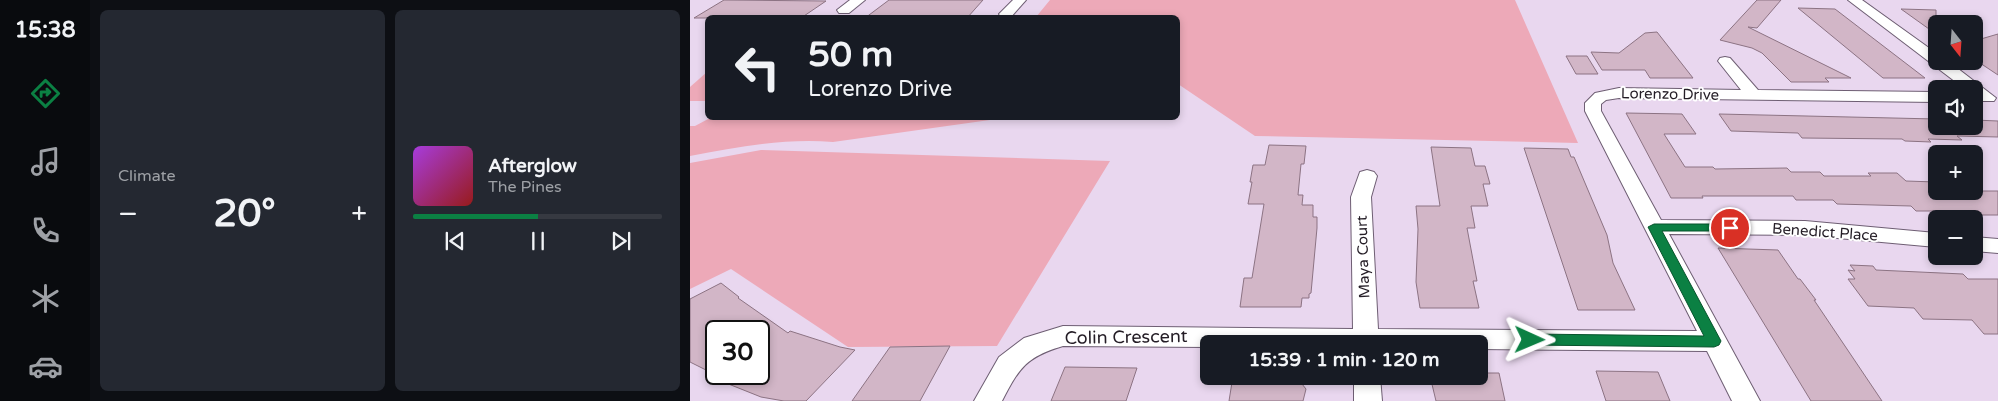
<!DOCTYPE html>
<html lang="en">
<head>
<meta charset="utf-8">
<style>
  :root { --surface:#171b24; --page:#242831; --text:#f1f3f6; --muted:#9ea1a6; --line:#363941; --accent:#0b8043 }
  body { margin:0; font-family:"Varela Round",sans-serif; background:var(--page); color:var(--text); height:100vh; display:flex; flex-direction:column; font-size:19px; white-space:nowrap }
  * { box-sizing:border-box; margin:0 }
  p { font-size:16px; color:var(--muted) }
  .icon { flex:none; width:28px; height:28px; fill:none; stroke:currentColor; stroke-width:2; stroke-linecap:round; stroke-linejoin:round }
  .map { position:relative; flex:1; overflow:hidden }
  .side { display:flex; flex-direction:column; gap:10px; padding:10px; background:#0d0f14; width:600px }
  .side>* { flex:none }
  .top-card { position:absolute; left:15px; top:15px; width:475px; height:105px; border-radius:8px; box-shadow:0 2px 8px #0003; background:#171b24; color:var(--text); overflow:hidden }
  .needle { width:32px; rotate:163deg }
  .controls { position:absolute; left:1238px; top:15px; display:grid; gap:10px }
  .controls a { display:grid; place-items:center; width:55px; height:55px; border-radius:8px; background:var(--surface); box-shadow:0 2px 8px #0003; font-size:25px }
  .speed { position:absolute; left:15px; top:320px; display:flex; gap:10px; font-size:25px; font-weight:700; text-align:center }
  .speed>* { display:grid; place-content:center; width:65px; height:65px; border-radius:50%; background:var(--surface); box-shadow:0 2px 8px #0003; line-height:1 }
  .speed .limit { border:2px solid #111; border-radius:8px; background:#fff; color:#111 }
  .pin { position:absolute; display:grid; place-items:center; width:42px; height:42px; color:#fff; margin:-21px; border:2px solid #fff; border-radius:50%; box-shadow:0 1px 5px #0007 }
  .me { position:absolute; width:55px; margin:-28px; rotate:91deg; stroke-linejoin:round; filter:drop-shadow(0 0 4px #0008) }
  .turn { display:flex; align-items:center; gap:18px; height:105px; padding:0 20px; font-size:22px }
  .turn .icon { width:65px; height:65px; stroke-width:2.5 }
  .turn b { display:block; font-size:35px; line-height:42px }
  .big { font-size:38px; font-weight:700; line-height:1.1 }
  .side .widget { flex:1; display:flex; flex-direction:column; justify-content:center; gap:8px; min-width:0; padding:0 18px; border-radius:8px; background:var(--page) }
  .song { display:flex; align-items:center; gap:15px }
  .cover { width:60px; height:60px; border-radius:8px; background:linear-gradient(135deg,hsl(280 70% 55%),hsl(0 70% 35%)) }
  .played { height:5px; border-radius:2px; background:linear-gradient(90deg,var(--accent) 50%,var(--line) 50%) }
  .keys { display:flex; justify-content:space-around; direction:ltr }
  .heat { display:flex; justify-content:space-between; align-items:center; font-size:28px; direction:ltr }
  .side .tiles { flex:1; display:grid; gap:10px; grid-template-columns:repeat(2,1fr) }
  .trip { position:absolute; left:510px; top:335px; width:288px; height:50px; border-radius:8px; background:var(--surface); box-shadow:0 2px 8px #0003; font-weight:700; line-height:50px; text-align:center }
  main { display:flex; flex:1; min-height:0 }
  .tab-bar { display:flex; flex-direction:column; width:90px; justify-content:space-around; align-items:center; background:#090b0e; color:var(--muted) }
  .tab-bar .icon { width:35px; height:35px }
  .tab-bar .on { color:var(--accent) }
  .tab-bar b { font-size:22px; color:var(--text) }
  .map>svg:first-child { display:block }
  .green { fill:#eda9b8 }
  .building { fill:#d2b6c7; stroke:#8c7383; fill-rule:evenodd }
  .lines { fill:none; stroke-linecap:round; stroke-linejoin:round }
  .minor-casing { stroke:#6e5e73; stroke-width:2 }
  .minor { fill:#fff; fill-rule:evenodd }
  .route { fill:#0b8043; stroke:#07532c }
  .labels { text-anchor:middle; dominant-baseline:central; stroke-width:4; stroke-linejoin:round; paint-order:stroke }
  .street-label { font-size:15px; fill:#241d26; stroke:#fff }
  .near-street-label { font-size:18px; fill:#241d26; stroke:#fff }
</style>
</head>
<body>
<main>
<nav class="tab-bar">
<b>15:38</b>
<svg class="icon on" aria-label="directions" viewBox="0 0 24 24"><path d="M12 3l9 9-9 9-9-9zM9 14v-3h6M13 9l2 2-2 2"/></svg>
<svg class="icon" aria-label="music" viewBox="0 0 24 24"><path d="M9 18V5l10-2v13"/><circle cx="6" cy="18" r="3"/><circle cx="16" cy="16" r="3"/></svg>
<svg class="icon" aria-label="phone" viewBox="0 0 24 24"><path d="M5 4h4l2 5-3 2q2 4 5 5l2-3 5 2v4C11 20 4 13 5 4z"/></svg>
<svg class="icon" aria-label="climate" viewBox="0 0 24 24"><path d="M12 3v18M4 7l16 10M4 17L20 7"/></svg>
<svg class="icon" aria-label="car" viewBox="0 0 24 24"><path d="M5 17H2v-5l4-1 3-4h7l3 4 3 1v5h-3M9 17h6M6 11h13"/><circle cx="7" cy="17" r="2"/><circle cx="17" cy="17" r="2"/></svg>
</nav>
<section class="side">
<div class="tiles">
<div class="widget"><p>Climate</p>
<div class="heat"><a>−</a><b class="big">20°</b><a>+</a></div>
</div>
<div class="widget">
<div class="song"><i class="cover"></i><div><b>Afterglow</b><p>The Pines</p></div></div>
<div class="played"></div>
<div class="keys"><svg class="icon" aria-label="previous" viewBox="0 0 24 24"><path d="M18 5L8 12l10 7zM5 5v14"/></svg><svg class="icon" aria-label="pause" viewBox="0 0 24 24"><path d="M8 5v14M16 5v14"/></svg><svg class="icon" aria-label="next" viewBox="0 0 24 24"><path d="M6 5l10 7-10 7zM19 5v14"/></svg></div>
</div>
</div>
</section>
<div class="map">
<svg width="1308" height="401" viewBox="0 0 1308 401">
  <rect width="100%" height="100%" fill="#e9d7ef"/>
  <g class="green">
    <polygon points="360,0 825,0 888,143 565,136 488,84 488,18 346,17"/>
    <polygon points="17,72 17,101 0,101 0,87"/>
    <path d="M 20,118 L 314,118 L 143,142 C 95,138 47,147 0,156 L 0,126 L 5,126 Z"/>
    <polygon points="71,150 420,161 307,346 158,347 41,269 0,289 0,163"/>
  </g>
  <g class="building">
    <polygon points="34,0 136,1 111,18 4,18"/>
    <polygon points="199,0 293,0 277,18 175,18"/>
    <polygon points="1067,0 1091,0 1067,28 1058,27 1161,78 1135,78 1139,82 1101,82 1072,53 1062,48 1030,40"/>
    <polygon points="1108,8 1145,9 1235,78 1193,78"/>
    <polygon points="1211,9 1246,10 1246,34"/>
    <polygon points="967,32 1003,78 960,78 955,70 912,70 901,52 929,53 955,33"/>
    <polygon points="1308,34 1308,75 1284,59 1284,41"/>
    <polygon points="876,56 897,56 908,74 886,74"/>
    <polygon points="936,113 992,114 1006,134 974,134 995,167 1023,167 1025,169 1097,168 1101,172 1130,172 1134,176 1181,176 1178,173 1207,173 1216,181 1246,182 1246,191 1308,191 1308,215 1268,215 1264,211 1226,211 1221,206 1147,204 1143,200 1106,200 1103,196 1012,196 1013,198 981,198"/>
    <polygon points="1029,114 1246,119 1246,126 1284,126 1284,120 1308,121 1308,137 1267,136 1272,140 1238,139 1241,142 1215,141 1212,139 1112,138 1108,133 1041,131"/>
    <polygon points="579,145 616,146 614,164 611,164 608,195 613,195 612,205 623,205 623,217 627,217 627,228 621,293 619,294 619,298 612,298 611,307 550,307 554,278 562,278 574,204 558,204 562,182 560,182 563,165 575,165"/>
    <polygon points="741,147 781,148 785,166 795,166 800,184 793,184 798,206 781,206 785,228 777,228 787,281 783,281 789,308 730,308 726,282 728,229 726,206 750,206"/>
    <polygon points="834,148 878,149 881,157 884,157 917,235 923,263 945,310 888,310"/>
    <polygon points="1028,248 1088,250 1108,279 1110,279 1126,300 1124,300 1192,401 1121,401"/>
    <polygon points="1160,265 1183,266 1186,270 1273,274 1278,279 1308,279 1308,334 1294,334 1282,320 1233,319 1224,308 1178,306 1158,279 1165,279 1158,270 1165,271"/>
    <path d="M 31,283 L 49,297 L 48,298 L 98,333 L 100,331 L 150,347 L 165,350 L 116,401 L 94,401 L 71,397 L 16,375 L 24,374 L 0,362 L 0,299 ZM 26,331 L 69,331 L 69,374 L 26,374 Z"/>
    <polygon points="260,346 230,401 162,401 200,347"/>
    <polygon points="375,367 447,368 436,401 361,401"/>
    <polygon points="906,371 968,372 980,401 916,401"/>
    <polygon points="789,373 809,373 815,401 746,401 740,376 789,376"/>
    <polygon points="543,376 612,376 612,384 616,389 613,401 539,401"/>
  </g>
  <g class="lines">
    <defs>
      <g id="minor">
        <polygon points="160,0 175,0 159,13 149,13 147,10"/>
        <polygon points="323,0 336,0 321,17 311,17 309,14"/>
        <polygon points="1158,0 1172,0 1246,53 1246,61 1258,61 1306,98 1304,101 1292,101 1284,95 1284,89 1275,89"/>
        <path d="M 1035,57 L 1040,58 L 1068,90 L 1246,92 L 1246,102 L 929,98 L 916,100 L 911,104 L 911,111 L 971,220 L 1115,221 L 1246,233 L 1246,247 L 1115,235 L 979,234 L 1070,401 L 1042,401 L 1017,351 L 789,349 L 789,344 L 519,344 L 519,347 L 373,346 C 336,357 329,368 312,401 L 284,401 L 309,357 L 334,338 L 373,326 L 663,329 L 661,197 L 670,172 L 677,170 L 684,172 L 687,176 L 681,197 L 688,329 L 1007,331 L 895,111 L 895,103 L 905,93 L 929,88 L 1051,90 L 1028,61 L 1030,58 Z"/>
        <polygon points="1284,237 1308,239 1308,253 1284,251"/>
        <polygon points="664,376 690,376 692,401 664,401"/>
      </g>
    </defs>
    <use href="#minor" class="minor-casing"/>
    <use href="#minor" class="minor"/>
  </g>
  <polygon class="route" points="964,224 1040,224 1046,228 1040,231 972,231 1031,341 1029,345 1024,347 840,345 835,343 833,340 835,336 840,334 1014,336 958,227"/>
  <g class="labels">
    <g class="street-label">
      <text transform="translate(980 94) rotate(1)">Lorenzo Drive</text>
      <text transform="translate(1135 232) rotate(4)">Benedict Place</text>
      <text transform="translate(673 257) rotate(-92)">Maya Court</text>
    </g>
    <g class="near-street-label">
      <text transform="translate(436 337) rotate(-1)">Colin Crescent</text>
    </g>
  </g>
</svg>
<div class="controls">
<a><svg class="needle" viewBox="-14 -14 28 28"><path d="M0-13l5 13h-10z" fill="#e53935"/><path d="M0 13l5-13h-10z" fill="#9ea1a6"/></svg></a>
<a><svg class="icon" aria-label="sound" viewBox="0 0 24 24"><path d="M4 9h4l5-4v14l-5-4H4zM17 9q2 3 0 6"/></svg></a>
<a>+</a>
<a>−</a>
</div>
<div class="speed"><div class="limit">30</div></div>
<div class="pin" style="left:1040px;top:228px;background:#d93025"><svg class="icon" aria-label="arrive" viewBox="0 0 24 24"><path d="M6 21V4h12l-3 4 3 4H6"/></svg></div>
<svg class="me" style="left:840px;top:340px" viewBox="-20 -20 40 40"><path d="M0-17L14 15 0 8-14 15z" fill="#0b8043" stroke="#fff" stroke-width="4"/></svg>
<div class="trip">15:39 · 1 min · 120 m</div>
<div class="top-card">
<div class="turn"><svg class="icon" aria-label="left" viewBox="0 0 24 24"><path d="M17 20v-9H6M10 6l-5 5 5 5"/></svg><div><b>50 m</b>Lorenzo Drive</div></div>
</div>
</div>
</main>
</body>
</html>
